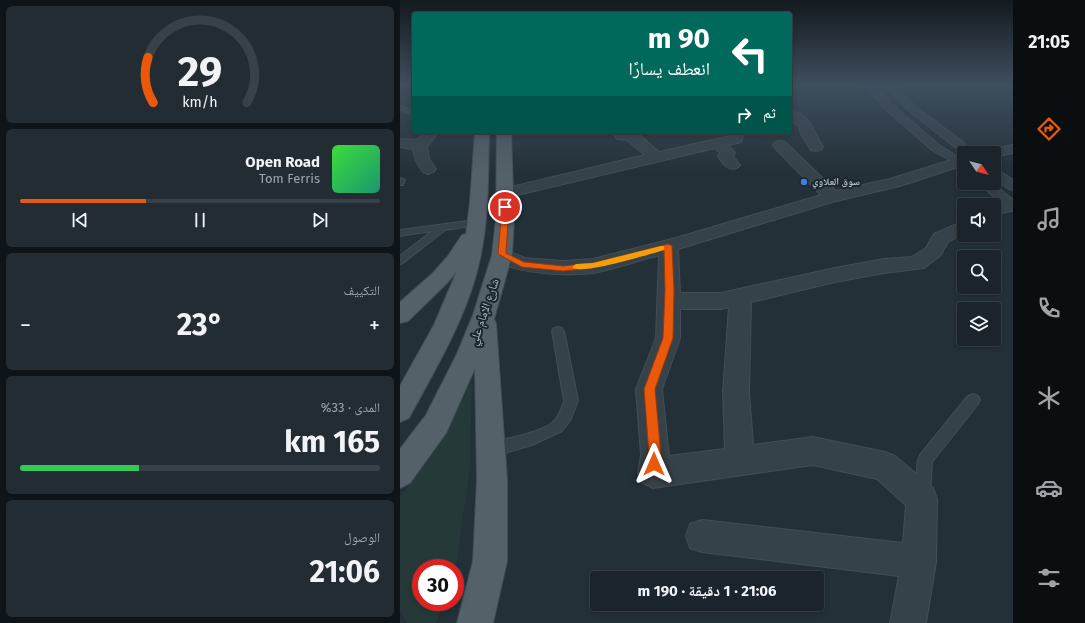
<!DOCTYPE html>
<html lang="ar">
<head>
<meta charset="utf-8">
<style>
  :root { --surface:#1a242a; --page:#232c32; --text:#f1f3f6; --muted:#9fa4a8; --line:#384147; --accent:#ea580c }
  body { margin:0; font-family:"Fira Sans","Noto Naskh Arabic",sans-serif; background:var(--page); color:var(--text); direction:rtl; height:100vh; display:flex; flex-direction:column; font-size:15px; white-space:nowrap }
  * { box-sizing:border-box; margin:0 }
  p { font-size:13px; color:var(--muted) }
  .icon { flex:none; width:22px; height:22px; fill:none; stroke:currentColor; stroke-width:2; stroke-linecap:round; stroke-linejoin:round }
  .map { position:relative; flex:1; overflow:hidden; direction:ltr }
  .panel { display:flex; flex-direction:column; gap:6px; padding:6px; background:#0e1417; width:400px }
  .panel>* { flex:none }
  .top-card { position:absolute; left:12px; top:12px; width:380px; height:122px; border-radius:4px; box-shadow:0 2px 6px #0003,0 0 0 1px var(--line); direction:rtl; background:#00695c; color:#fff; overflow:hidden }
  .needle { width:26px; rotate:125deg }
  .controls { position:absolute; left:557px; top:146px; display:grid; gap:8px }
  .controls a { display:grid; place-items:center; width:44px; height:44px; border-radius:4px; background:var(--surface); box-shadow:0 2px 6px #0003,0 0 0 1px var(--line); font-size:20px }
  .speed { position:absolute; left:12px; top:559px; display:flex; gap:8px; font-size:20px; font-weight:700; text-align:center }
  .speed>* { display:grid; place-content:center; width:52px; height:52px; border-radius:50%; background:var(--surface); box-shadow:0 2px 6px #0003,0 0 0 1px var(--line); line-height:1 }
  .speed .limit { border:6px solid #d22; background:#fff; color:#111 }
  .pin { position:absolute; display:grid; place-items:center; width:34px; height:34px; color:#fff; margin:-17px; border:2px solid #fff; border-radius:50%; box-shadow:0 1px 4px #0007 }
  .me { position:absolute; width:44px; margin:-22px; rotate:0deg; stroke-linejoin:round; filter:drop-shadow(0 0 3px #0008) }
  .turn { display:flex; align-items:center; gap:14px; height:84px; padding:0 16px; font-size:18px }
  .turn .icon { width:52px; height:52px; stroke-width:2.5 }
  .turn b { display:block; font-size:28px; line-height:34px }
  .then { display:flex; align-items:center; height:38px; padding:0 16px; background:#0003; gap:8px; font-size:15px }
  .big { font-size:30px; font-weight:700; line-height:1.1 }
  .panel .tile { flex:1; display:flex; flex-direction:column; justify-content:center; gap:6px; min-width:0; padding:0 14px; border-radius:6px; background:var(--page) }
  .panel .dial { align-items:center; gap:0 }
  .dial svg { height:104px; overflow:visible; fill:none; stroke:var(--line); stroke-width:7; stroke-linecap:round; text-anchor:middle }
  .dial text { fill:var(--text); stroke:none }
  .song { display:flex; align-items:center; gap:12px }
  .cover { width:48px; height:48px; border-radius:6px; background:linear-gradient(135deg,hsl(120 70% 55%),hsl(160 70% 35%)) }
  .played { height:4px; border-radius:2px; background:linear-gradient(90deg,var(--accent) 35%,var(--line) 35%) }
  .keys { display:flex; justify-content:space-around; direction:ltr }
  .heat { display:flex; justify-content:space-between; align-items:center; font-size:22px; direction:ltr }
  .charge { height:6px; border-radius:3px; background:linear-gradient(90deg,#34c759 33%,var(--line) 0) }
  .trip { position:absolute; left:190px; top:571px; width:234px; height:40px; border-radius:4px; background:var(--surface); box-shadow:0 2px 6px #0003,0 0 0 1px var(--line); font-weight:700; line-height:40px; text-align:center; direction:rtl }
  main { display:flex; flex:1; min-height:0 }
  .menu { display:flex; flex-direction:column; width:72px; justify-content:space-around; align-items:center; background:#0a0e11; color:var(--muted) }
  .menu .icon { width:28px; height:28px }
  .menu .on { color:var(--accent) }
  .menu b { font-size:18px; color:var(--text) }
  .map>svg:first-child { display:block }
  .green { fill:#243938 }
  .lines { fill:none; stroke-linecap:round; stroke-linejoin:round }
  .service-casing { stroke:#424d55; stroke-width:2 }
  .pedestrian-casing { stroke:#424d55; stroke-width:2 }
  .minor-casing { stroke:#424d55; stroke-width:2 }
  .primary-casing { stroke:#424d55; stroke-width:2 }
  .service { fill:#364249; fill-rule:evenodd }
  .pedestrian { fill:#364249; fill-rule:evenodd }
  .minor { fill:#364249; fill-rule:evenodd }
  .primary { fill:#546169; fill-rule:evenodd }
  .route { fill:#ea580c; stroke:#983908 }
  .slow { fill:#f59e0b }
  .shop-dot { fill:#3f7fe0; stroke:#1b262d; stroke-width:1.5 }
  .labels { text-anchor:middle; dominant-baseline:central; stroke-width:4; stroke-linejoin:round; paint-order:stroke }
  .far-poi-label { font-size:10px; font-weight:bold; fill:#b1bdc5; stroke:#1b262d; text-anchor:start }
  .street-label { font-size:12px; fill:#b1bdc5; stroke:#1b262d }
</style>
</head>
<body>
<main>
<nav class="menu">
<b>21:05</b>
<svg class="icon on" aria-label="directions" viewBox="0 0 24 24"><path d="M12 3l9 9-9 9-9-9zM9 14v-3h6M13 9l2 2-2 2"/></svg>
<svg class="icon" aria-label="music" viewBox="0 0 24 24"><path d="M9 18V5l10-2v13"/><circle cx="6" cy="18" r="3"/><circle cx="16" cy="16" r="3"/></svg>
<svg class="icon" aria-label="phone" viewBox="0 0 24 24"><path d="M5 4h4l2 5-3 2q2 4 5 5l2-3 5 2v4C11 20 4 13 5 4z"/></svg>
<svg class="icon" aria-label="climate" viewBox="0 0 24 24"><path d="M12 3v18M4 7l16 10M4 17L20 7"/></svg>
<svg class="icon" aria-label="car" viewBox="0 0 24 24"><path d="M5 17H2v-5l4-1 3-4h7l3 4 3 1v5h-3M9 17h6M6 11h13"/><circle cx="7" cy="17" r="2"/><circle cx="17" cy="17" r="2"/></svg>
<svg class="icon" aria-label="filters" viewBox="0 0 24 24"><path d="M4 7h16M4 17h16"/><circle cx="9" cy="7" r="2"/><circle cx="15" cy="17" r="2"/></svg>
</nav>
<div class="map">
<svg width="613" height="623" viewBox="0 0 613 623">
  <rect width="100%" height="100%" fill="#233038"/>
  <polygon class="green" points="72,380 70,467 56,567 55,571 55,568 21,568 21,602 44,602 36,623 7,623 0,612 0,498 40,443"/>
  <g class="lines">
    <defs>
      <g id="service">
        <polygon points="0,106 14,111 14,115 0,110"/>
        <polygon points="0,178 5,180 3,185 0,185"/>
        <polygon points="75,220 79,223 78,225 45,230 3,263 0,264 0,256 32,231 0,236 0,230"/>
        <path d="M 158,327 L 162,328 L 164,331 L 178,401 L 171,419 L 162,431 L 132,445 L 91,457 L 86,455 L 84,450 L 86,445 C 104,438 137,434 152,423 C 158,418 162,408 164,401 L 152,331 L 154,328 Z"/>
        <polygon points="573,394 578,396 580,400 578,404 532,462 530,495 527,500 522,503 517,500 514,495 518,460 520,455 568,396"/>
      </g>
      <g id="pedestrian">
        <path d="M 462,85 C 476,85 483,91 490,103 L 540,146 L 564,160 L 564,168 L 532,150 L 483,107 L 477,98 Z"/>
        <path d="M 484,85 L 493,85 L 517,108 L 559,139 L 574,153 L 564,153 L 564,155 C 538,131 506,113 484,85 Z"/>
        <polygon points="594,169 598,170 613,180 613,190 609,189 594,178"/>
        <polygon points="579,183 592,183 613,200 613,211 608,210"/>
      </g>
      <g id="minor">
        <path d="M 390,110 C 411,115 413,131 423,147 L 421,150 L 416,151 L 411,150 L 401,134 L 399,126 L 390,120 Z"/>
        <path d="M 25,132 L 39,132 L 27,146 L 29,159 L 36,169 L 33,172 L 28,174 L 23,172 C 17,164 14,158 13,149 L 0,147 L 0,139 L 17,140 Z"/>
        <path d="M 212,132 L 236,132 L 259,152 L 330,136 L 330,132 L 344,132 L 341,142 L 328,145 L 335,153 L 333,156 L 340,165 L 337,168 C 327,171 323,164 318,156 L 320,153 L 315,148 L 105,198 L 99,196 L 97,193 L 99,190 L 245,155 L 227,140 L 217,139 Z"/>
        <path d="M 380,141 L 385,142 L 436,191 L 490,179 L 564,156 L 564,165 L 500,186 L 436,201 L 278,249 L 280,293 L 321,293 L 435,268 L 484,259 L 512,257 L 526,248 L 534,234 L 564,221 L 564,233 L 548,242 L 540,256 L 524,268 L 484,273 L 435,282 L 351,302 L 349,392 L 353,445 L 413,437 L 485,452 L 495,456 L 533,488 L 537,499 L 536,562 L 526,623 L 490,623 L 499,576 L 302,552 L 290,548 L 286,536 L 290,524 L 302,520 L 503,543 L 506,505 L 477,479 L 413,465 L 253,488 L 243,483 L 238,473 L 241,455 L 236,389 L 256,338 L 259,255 C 237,261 215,269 193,273 C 171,276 105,275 92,255 L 95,251 L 102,249 L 125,258 L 163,261 L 193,259 L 276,238 L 421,195 L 375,148 L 373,145 L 375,142 ZM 329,307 L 323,392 L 325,449 L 269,456 L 262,389 L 280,338 L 280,309 L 321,309 Z"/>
        <polygon points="613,145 613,153 594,157 594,153 587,153 589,150"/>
        <polygon points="611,200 613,200 613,210 594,216 594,205"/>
      </g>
      <g id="primary">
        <path d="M 75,132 L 89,132 C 88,172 89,214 81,254 C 70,312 37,366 9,418 L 0,422 L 0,386 L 34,325 L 57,271 L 47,283 L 8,321 L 0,323 L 0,302 L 33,273 L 48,256 L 62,235 L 66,234 L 70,202 Z"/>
        <polygon points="97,132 111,132 114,219 112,255 94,319 96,324 107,480 107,561 93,623 57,623 73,561 77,480 75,368 46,433 10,483 0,488 0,449 26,415 57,354 73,315 92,255 96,219"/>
      </g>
    </defs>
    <use href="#service" class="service-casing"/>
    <use href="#pedestrian" class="pedestrian-casing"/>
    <use href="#minor" class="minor-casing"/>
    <use href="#primary" class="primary-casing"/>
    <use href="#service" class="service"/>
    <use href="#pedestrian" class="pedestrian"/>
    <use href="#minor" class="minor"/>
    <use href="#primary" class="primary"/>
  </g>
  <linearGradient id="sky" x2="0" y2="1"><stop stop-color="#131a1f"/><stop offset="0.49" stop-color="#3f4e5e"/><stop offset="1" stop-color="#3f4e5e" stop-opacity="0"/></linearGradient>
  <rect width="613" height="173" fill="url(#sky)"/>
  <polygon class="route" points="105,205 109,207 106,253 124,262 163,266 193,263 268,244 272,246 274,290 273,338 255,389 261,455 258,468 254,470 250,468 248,464 249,455 244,389 263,338 265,290 264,250 193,268 163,271 122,267 98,254 102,207"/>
  <path class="slow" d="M 261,246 L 264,246 L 264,250 C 250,254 180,276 172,267 L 176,264 L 193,263 Z"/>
  <circle class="shop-dot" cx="404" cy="182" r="4"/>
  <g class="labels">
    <g class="far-poi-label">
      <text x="412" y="182">سوق العلاوي</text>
    </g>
    <g class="street-label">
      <text transform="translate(84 312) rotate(-71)">شارع الإمام علي</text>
    </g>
  </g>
</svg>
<div class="controls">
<a><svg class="needle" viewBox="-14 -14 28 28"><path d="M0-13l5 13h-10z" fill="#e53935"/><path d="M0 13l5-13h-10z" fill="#9fa4a8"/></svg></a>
<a><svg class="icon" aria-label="sound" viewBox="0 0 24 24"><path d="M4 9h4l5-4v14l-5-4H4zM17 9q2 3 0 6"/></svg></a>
<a><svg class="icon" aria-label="search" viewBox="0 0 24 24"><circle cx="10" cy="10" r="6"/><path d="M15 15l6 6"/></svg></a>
<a><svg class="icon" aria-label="layers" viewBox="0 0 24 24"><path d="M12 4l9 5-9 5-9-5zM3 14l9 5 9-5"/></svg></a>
</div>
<div class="speed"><div class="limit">30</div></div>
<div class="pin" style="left:105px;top:207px;background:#d93025"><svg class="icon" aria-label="arrive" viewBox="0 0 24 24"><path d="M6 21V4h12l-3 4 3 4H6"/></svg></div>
<svg class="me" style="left:254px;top:464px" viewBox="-20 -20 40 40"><path d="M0-17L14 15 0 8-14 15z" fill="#ea580c" stroke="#fff" stroke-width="4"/></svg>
<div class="trip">21:06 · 1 دقيقة · 190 m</div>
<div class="top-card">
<div class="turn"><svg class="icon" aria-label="left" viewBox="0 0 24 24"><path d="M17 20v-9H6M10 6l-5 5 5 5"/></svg><div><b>90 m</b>انعطف يسارًا</div></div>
<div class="then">ثم<svg class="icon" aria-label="right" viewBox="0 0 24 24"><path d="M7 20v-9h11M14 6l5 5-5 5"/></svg></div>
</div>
</div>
<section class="panel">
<div class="tile dial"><svg viewBox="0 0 100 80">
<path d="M14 69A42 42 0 1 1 86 69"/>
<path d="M14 69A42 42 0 0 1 10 34" stroke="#ea580c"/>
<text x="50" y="56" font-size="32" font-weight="700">29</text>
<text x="50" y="72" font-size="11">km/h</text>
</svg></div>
<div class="tile">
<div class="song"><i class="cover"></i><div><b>Open Road</b><p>Tom Ferris</p></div></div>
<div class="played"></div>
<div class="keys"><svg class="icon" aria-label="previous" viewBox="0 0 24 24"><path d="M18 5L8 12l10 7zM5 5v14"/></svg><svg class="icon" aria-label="pause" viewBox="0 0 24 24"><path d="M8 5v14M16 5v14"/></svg><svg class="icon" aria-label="next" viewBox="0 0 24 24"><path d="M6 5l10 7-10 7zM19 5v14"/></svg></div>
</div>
<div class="tile"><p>التكييف</p>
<div class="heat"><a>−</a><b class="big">23°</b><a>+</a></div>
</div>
<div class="tile"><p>المدى · 33%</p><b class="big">165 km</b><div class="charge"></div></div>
<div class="tile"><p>الوصول</p><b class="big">21:06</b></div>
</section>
</main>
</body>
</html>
